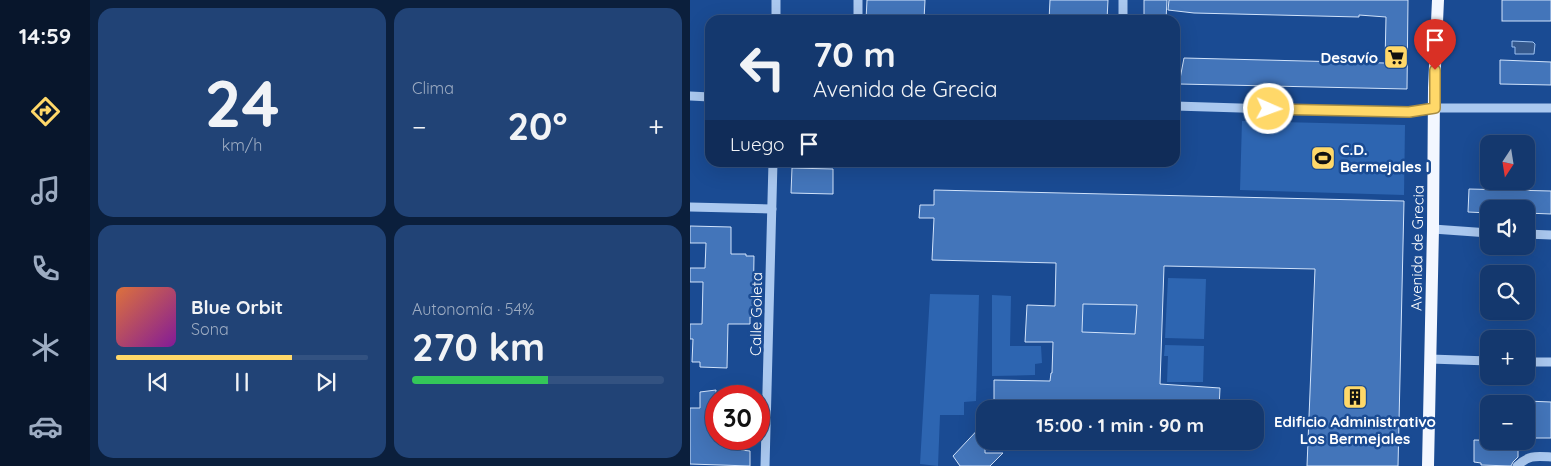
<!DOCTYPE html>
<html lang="es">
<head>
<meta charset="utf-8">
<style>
  :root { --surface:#14386e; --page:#214376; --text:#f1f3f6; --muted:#9dacc2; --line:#335281; --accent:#ffd869 }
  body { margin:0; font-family:Quicksand,sans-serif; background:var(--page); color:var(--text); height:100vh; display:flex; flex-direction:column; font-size:19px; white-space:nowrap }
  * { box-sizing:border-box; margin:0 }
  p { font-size:16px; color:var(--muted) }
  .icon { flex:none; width:28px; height:28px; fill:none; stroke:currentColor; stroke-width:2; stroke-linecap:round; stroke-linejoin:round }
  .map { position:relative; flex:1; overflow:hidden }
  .panel { display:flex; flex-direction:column; gap:8px; padding:8px; background:#0b1f3c; width:600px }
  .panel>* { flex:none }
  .banner { position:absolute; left:15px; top:15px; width:475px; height:152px; border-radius:15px; box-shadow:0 5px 20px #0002,0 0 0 1px var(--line); background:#14386e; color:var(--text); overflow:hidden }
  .needle { width:32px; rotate:192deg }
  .buttons { position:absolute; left:790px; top:135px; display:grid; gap:10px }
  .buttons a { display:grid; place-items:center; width:55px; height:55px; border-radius:10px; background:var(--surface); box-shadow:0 5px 20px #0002,0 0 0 1px var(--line); font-size:25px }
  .speed { position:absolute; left:15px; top:385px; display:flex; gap:10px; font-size:25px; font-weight:700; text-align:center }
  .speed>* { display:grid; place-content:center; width:65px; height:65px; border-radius:50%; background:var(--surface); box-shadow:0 5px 20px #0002,0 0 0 1px var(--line); line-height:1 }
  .speed .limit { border:8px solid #d22; background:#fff; color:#111 }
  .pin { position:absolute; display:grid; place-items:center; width:42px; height:42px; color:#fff; margin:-51px -21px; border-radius:50% 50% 50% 0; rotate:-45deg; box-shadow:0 0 5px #0007 }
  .pin .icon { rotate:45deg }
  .me { position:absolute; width:55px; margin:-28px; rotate:92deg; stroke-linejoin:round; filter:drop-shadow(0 0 4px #0008) }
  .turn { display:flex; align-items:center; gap:18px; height:105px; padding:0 25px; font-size:22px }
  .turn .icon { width:65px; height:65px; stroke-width:2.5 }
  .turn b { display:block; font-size:35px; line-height:42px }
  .then { display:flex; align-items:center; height:48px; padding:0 25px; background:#0003; gap:10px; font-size:19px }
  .big { font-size:38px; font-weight:700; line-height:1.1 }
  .panel .widget { flex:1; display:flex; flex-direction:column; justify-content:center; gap:8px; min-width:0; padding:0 18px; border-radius:15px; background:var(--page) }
  .panel .dial { align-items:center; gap:0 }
  .dial b { font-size:65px; line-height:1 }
  .song { display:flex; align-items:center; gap:15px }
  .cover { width:60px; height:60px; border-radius:8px; background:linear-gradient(135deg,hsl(20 70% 55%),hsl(290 70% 35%)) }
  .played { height:5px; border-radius:2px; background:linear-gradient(90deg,var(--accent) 70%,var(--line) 70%) }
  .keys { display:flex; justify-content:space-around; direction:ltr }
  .heat { display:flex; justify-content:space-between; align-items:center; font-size:28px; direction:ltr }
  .charge { height:8px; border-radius:4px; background:linear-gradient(90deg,#34c759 54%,var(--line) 0) }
  .panel .tiles { flex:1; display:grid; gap:8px; grid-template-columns:repeat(2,1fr) }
  .trip { position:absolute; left:286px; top:400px; width:288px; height:50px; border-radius:15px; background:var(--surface); box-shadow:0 5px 20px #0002,0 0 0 1px var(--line); font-weight:700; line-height:50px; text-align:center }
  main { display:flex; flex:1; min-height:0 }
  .tab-bar { display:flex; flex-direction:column; width:90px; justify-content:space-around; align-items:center; background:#08162c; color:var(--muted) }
  .tab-bar .icon { width:35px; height:35px }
  .tab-bar .active { color:var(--accent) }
  .tab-bar b { font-size:22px; color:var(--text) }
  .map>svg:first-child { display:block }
  .green { fill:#2d65b1 }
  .water { fill:#35598d; stroke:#9dc2f1 }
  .building { fill:#4375ba; stroke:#d1e3fb; fill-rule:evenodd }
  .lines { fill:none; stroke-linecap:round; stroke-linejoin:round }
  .minor { stroke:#aac8ef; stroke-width:9 }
  .major { stroke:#f3f7ff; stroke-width:12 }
  .route-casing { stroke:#a68c44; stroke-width:12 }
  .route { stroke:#ffd869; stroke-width:9 }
  .labels { text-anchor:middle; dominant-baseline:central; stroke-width:5; stroke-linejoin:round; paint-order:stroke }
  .poi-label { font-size:15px; font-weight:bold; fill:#fff; stroke:#1a4b93; text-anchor:end }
  .street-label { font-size:15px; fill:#fff; stroke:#1a4b93 }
</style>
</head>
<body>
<main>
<nav class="tab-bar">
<b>14:59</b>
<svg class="icon active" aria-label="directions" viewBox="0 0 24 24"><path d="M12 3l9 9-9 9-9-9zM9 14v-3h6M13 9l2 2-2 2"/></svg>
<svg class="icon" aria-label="music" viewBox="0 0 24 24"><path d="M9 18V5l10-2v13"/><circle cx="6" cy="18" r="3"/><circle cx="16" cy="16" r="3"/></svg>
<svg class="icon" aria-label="phone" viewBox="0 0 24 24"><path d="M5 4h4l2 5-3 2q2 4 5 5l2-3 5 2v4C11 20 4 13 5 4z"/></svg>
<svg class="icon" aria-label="climate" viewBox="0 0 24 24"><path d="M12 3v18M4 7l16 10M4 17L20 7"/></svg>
<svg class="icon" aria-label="car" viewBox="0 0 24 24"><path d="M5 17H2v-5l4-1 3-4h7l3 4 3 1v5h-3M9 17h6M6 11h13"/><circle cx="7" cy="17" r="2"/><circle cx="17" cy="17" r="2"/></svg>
</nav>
<section class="panel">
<div class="tiles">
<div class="widget dial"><b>24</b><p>km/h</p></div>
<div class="widget"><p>Clima</p>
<div class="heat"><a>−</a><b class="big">20°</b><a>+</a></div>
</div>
<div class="widget">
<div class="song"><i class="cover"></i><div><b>Blue Orbit</b><p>Sona</p></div></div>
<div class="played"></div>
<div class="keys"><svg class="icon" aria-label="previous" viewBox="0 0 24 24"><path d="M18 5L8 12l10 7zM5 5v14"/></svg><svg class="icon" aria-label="pause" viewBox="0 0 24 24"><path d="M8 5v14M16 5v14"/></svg><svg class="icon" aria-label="next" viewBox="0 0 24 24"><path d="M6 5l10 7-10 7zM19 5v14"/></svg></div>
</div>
<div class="widget"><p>Autonomía · 54%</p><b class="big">270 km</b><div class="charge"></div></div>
</div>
</section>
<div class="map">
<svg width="861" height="466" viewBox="0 0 861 466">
  <rect width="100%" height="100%" fill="#1a4b93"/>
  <g class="green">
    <polygon points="552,121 715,125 714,195 550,190"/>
    <polygon points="478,278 516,279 514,339 475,338"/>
    <polygon points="240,294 289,295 286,401 274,402 274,415 250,415 248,466 230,464"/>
    <polygon points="302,295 321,296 320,346 351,346 352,363 345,364 345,375 302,376"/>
    <polygon points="393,304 447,305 445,334 392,332"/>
    <polygon points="475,345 514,346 513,382 477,382 478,356 474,356"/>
  </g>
  <polygon class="water" points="822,41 843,42 845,44 844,54 825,54 825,47 822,47"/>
  <g class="building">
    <polygon points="177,0 235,0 234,20 176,20"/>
    <polygon points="360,0 418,0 417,20 359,20"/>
    <polygon points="454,0 477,0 476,20 454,20"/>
    <polygon points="479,0 718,0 717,89 489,84 494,58 695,63 696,17 669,15 669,17 504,13 478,10"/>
    <rect x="812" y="0" width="49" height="21"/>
    <polygon points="810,60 861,62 861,85 810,84"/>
    <polygon points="102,168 143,169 143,194 101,193"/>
    <polygon points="779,189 861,191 861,214 836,213 836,209 799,209 799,213 778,212"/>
    <path d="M 244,190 L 714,201 L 708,466 L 617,466 L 625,269 L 474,266 L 470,384 L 530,388 L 529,409 L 304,409 L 304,380 L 360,381 L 361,373 L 362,373 L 363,342 L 335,342 L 337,305 L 365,306 L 366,263 L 242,260 L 244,218 L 229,218 L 230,205 L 244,205 ZM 393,304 L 447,305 L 445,334 L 392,332 Z"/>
    <polygon points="0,226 41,227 41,254 56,254 56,256 64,256 63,317 60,317 60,324 38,324 37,368 10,367 10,362 2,362 3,339 0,339 0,324 12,324 13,282 0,282 0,268 15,268 16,243 0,243"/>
    <polygon points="26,390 26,439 42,439 41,448 50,448 51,450 60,451 60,466 0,464 0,408 10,408 10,392"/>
    <polygon points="836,401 861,402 861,438 836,438"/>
    <polygon points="295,422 295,453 313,453 300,466 270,466 263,456"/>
    <polygon points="784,440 828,441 828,457 823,462 821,466 791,465 791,463 784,462"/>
  </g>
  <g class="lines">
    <g class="minor">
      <polyline points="433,0 433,20"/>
      <polyline points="86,20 86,0"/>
      <polyline points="168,20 168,0"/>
      <polyline points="0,96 20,97"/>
      <polyline points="485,106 719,113 745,108 861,108"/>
      <polyline points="0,207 82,209"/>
      <polyline points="743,229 799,233"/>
      <polyline points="836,234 861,235"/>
      <polyline points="740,359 799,361"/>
      <polyline points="836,362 861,362"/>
      <polyline points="75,466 83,162"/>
      <path d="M 827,466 C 839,455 845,456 861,457"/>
    </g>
    <polyline class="major" points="738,466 743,229 744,88 748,0"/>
  </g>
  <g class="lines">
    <defs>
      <polyline id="route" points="579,109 719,112 745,108 745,70"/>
    </defs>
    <use href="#route" class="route-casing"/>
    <use href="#route" class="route"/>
  </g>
  <defs>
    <symbol id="supermarket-square" viewBox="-11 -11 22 22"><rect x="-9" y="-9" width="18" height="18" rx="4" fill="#ffd869" stroke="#1a4b93"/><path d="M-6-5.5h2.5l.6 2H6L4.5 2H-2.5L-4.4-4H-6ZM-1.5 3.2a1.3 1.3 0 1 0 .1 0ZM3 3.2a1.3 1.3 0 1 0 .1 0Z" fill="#111"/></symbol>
    <symbol id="stadium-square" viewBox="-11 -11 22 22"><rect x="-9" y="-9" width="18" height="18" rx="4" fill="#ffd869" stroke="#1a4b93"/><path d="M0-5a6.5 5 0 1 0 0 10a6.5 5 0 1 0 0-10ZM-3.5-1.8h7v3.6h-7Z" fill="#111"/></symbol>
    <symbol id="building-square" viewBox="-11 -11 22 22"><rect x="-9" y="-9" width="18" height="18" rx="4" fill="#ffd869" stroke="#1a4b93"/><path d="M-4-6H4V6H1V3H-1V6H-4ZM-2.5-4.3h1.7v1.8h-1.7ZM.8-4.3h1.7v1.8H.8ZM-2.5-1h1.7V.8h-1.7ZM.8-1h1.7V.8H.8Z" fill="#111"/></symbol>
  </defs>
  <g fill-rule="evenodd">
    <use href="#supermarket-square" x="692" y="43" width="28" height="28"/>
    <use href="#stadium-square" x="619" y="144" width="28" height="28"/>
    <use href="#building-square" x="651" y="383" width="28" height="28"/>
  </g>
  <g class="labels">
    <g class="poi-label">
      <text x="688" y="57">Desavío</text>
      <text x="650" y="149" text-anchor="start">C.D.<tspan x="650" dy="17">Bermejales I</tspan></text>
      <text x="665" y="421" text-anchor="middle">Edificio Administrativo<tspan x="665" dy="17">Los Bermejales</tspan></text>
    </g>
    <g class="street-label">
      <text transform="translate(727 248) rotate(-89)">Avenida de Grecia</text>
      <text transform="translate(66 314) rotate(-89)">Calle Goleta</text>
    </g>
  </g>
</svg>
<div class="buttons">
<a><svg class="needle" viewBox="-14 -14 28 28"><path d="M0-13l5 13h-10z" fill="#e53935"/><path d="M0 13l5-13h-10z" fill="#9dacc2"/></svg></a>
<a><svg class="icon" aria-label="sound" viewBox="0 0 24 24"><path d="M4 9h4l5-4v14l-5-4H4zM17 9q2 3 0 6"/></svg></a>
<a><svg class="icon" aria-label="search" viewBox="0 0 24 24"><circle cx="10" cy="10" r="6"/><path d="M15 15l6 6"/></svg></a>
<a>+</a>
<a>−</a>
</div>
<div class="speed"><div class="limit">30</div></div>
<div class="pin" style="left:745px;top:70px;background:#d93025"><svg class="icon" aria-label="arrive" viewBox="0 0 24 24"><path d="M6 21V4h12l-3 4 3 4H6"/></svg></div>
<svg class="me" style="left:579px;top:109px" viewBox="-20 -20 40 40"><circle r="17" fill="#ffd869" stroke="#fff" stroke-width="3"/><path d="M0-11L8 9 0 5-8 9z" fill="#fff"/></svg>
<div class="trip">15:00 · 1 min · 90 m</div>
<div class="banner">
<div class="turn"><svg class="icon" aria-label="left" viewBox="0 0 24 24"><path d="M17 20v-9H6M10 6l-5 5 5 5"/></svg><div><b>70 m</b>Avenida de Grecia</div></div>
<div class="then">Luego<svg class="icon" aria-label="arrive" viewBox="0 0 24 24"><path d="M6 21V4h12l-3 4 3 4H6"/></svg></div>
</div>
</div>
</main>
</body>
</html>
